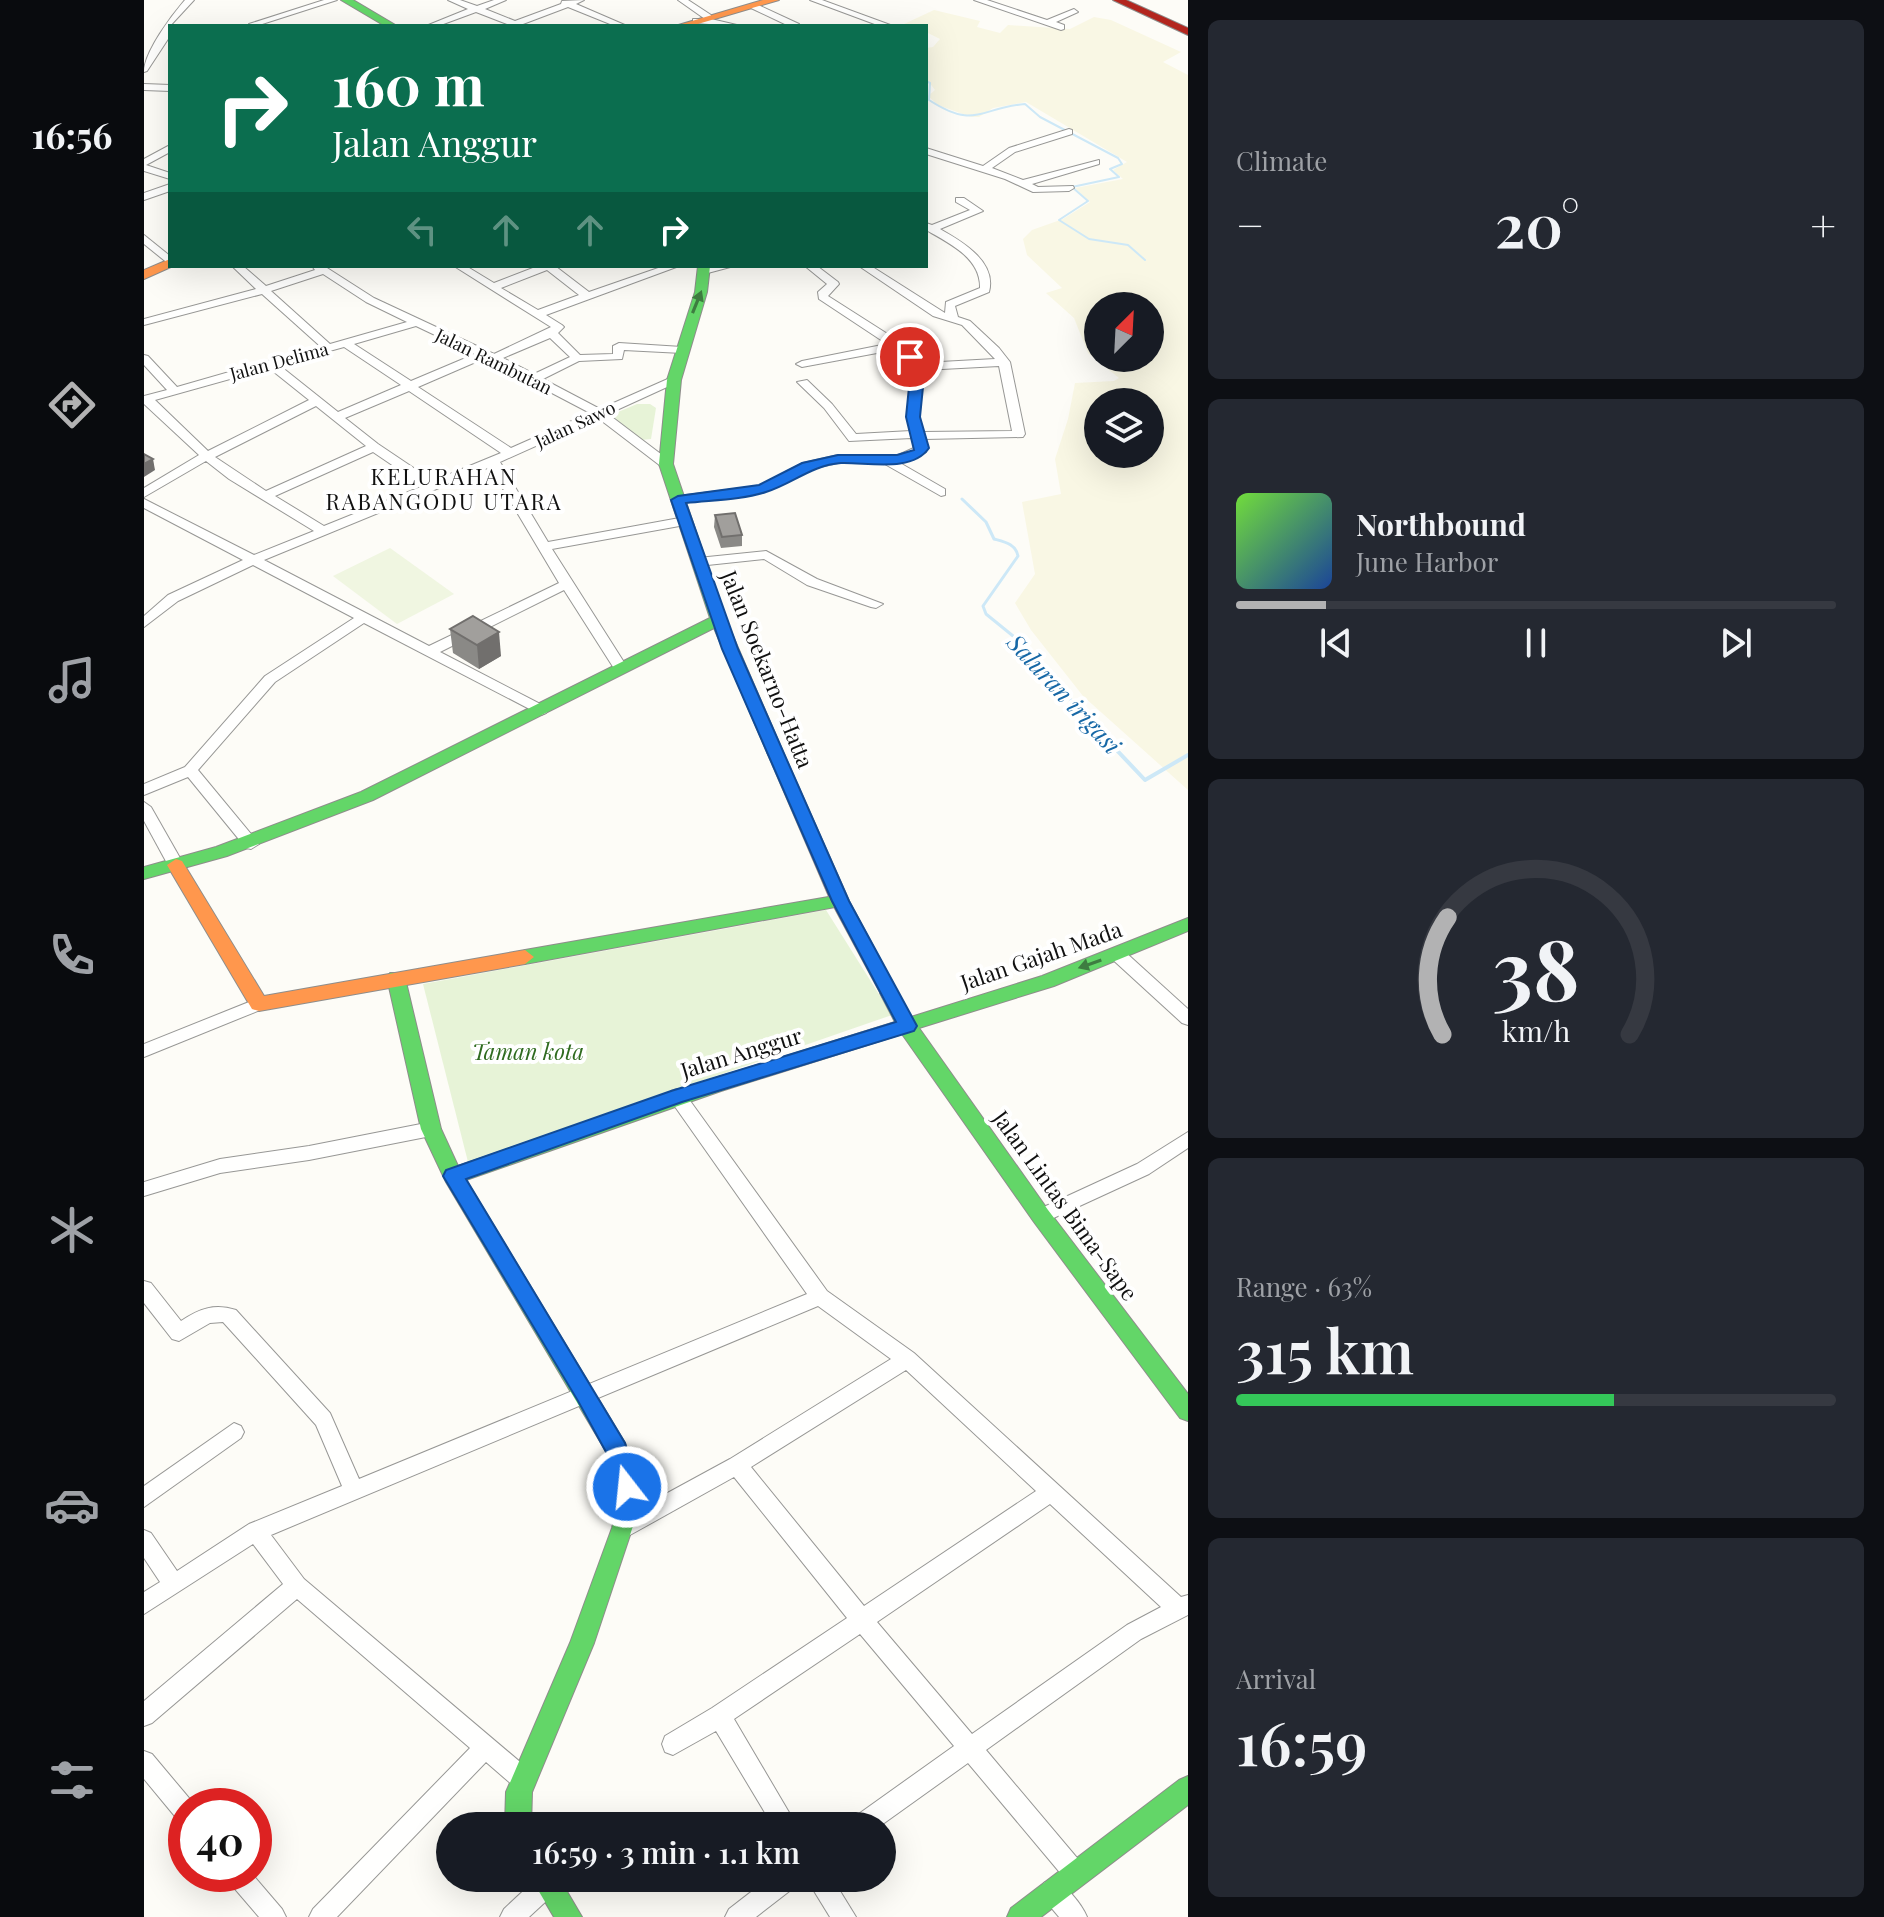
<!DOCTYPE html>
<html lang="en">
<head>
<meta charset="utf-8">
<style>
  :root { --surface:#171b24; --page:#242831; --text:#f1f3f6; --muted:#9ea1a6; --line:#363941; --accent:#b2b2b3 }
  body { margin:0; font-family:"Playfair Display",serif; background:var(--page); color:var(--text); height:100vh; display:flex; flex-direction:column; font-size:30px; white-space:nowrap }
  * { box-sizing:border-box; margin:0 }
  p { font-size:26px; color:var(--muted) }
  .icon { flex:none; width:44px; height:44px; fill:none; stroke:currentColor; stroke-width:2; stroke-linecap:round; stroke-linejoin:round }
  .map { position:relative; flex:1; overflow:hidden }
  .panel { display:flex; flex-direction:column; gap:20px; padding:20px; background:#0d0f14; width:696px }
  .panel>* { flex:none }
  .guide { position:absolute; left:24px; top:24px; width:760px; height:244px; border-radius:0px; box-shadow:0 8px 32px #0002; background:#0b6e4f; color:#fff; overflow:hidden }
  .needle { width:52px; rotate:24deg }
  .buttons { position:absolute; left:940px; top:292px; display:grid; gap:16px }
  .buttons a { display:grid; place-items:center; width:80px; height:80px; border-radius:50%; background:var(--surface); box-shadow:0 8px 32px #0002; font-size:40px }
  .speed { position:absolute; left:24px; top:1788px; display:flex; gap:16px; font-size:40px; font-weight:700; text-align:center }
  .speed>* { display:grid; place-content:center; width:104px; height:104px; border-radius:50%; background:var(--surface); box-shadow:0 8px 32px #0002; line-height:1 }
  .speed .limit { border:12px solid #d22; background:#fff; color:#111 }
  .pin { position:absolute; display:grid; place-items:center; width:68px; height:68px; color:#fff; margin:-34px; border:4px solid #fff; border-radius:50%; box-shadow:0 2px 8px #0007 }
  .me { position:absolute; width:88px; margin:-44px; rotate:344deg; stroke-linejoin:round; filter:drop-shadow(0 0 6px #0008) }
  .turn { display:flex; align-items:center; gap:28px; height:168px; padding:0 32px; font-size:36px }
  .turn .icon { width:104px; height:104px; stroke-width:2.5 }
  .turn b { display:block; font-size:56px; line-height:68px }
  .lanes { display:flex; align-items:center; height:76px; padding:0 32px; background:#0003; justify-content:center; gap:40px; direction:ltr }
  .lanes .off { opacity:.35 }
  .big { font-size:60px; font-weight:600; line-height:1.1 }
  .panel .widget { flex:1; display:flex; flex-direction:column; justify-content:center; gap:12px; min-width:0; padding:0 28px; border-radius:12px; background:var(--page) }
  .panel .dial { align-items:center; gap:0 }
  .dial svg { height:208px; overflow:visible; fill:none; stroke:var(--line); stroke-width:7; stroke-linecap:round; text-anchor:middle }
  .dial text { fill:var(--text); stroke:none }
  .song { display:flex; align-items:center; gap:24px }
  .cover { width:96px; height:96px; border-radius:12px; background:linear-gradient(135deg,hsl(100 70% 55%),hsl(220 70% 35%)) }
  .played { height:8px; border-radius:4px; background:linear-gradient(90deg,var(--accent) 15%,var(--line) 15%) }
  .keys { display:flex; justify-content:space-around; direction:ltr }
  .heat { display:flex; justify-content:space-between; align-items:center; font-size:44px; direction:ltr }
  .charge { height:12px; border-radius:6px; background:linear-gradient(90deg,#34c759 63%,var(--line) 0) }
  .trip { position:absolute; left:292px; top:1812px; width:460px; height:80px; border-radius:40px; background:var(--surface); box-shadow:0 8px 32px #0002; font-weight:600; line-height:80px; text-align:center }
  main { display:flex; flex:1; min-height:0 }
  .menu { display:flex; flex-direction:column; width:144px; justify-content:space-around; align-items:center; background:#090b0e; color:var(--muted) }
  .menu .icon { width:56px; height:56px }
  .menu .active { color:var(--accent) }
  .menu b { font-size:36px; color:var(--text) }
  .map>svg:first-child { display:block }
  .farmland { fill:#f9f7e4; fill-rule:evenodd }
  .green { fill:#e7f3d7 }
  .pitch { fill:#f0f6e1 }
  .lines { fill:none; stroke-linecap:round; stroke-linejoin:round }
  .stream-far2 { stroke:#cde8f7; stroke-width:2 }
  .stream-far1 { stroke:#cde8f7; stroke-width:3 }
  .stream { stroke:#cde8f7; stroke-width:4 }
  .street-casing { stroke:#979795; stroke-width:2 }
  .fast-casing { stroke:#8e8d8b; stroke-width:2 }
  .slow-casing { stroke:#8e8d8b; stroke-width:2 }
  .jam-casing { stroke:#8e8d8b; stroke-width:2 }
  .street { fill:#fffffe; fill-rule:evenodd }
  .fast { fill:#63d668; fill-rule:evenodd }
  .slow { fill:#ff974d; fill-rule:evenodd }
  .jam { fill:#b3261e; fill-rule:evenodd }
  .wall { fill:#8a8986 }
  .shaded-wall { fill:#716f6d }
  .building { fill:#a19f9c; stroke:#716f6d; stroke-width:2 }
  .oneway { fill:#3e7d41 }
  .route { fill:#1a73e8; stroke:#114b97; stroke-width:2 }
  .labels { text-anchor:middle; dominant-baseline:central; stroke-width:8; stroke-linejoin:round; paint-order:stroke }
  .far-street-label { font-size:18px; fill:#111; stroke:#fff }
  .far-quarter-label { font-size:22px; letter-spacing:2px; fill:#111; stroke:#fff }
  .street-label { font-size:22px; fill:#111; stroke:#fff }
  .park-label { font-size:22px; font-style:italic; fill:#2f6b1f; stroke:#fff }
  .water-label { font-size:24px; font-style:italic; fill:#1768a6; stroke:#fff }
</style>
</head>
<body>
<main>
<nav class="menu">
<b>16:56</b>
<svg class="icon active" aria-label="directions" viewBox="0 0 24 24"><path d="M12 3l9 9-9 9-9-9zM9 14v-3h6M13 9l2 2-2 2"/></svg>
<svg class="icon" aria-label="music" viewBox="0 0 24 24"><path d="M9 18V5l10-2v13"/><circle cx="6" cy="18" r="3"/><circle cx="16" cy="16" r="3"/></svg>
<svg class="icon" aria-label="phone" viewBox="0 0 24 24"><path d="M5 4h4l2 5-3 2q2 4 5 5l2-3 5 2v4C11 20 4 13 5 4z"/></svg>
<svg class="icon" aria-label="climate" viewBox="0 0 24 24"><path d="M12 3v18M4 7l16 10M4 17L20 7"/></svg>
<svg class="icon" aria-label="car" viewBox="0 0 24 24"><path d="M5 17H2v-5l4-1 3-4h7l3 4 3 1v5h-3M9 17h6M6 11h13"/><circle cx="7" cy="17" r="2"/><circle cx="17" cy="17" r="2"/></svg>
<svg class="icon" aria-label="filters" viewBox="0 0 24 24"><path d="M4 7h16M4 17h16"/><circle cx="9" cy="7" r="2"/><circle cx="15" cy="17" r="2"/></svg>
</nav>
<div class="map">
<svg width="1044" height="1917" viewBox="0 0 1044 1917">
  <rect width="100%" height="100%" fill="#fdfcf7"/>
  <path class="farmland" d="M 790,10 L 836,21 L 833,27 L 856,33 L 864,25 L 926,29 L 950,17 L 967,20 L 1037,52 L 1019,62 L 1044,75 L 1044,790 L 939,696 L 887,630 L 871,603 L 891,574 L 878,502 L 917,494 L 911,459 L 924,419 L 931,383 L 970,381 L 975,378 L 944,353 L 930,318 L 902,293 L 918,288 L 883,255 L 879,239 L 888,230 L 919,219 L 946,202 L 931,188 L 979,179 L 969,170 L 983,162 L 882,102 L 849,108 L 835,117 L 827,117 L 794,105 L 784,96 L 791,90 L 782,78 L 782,48 L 789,47 L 796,39 L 782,32 L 782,26 L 760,24 ZM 954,306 L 1006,306 L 1006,358 L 954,358 ZM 954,402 L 1006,402 L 1006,454 L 954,454 Z"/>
  <g class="green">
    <polygon points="493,404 506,404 512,408 507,439 497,440 467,415"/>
    <polygon points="682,910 748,1015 324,1162 279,984"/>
  </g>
  <polygon class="pitch" points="246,548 310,594 253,624 189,576"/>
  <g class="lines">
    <g class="stream-far2">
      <polyline points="570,21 595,26"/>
      <path d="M 782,81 L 786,83 L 785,100 C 831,130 835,108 881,104 L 896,117 L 974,158 L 978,164 L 966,169 L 975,177 L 928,187 L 944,201 L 915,220 L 945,239 L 984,245 L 1001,260"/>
    </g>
    <path class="stream-far1" d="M 818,499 L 842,522 L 850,539 C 861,542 872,544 874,556 L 839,606 L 842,614 L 874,640 L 950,726"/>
    <polyline class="stream" points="948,724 1001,780 1044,755"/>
    <defs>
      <g id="street">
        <path d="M 41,0 L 50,0 L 26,26 L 26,36 L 3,71 L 0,72 C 0,52 28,15 41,0 Z"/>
        <polygon points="180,0 193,0 112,26 105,24"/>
        <polygon points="304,0 316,0 333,6 350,0 362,0 341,9 371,21 417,4 418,1 440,0 432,4 483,26 471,26 424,7 379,24 381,26 361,26 363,24 332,12 294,26 282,26 324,9"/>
        <polygon points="534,0 544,0 567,15 567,19 597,26 549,23 549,19 561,19"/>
        <polygon points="666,0 678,0 749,26 736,26"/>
        <polygon points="830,0 843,0 903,20 930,9 934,12 912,22 920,25 920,29 917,30"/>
        <polygon points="610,3 655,24 656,26 645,26 607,8 606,6"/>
        <polygon points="0,84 26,85 26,91 0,90"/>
        <polygon points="925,129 928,130 928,134 871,152 848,168 879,180 955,160 955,164 888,184 894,187 929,186 930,188 925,191 889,192 861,179 782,154 782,148 839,166 865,148"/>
        <polygon points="26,145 26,152 2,165 26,173 26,179 0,171 0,159"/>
        <polygon points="26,184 26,191 0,200 0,193"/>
        <path d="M 812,198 L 820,198 L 839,211 L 796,229 C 819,242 853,262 845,292 L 811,306 L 814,317 L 826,321 L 855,348 L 866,362 L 881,434 L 879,437 L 781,439 L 782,452 L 756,463 L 801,489 L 801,495 L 797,496 L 739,463 L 694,463 L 667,469 L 618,493 L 530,503 L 528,500 L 534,496 L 615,486 L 659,463 L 694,455 L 752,456 L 772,447 L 768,438 L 705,441 L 680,408 L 653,382 L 663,380 L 688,404 L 712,434 L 767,431 C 761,408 769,386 766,363 L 749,350 L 658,367 L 652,364 L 658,361 L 743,344 L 675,299 L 674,292 L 683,284 L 661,266 L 673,266 L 694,282 L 695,284 L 684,296 L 742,333 L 778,363 L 851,359 L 818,325 L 789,316 L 715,266 L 727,266 L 801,313 L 802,302 L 836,288 C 837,258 805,243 782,230 L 782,223 L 788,225 L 826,210 L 812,202 ZM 855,366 L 868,431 L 779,432 L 775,417 L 779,370 Z"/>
        <polygon points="0,235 26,256 26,265 0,244"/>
        <path d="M 88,266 L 99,266 L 122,286 L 171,270 L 168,266 L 180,266 L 230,298 L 350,354 L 407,327 L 310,266 L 322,266 L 350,283 L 394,266 L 411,266 L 445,292 L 520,266 L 535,266 L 402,315 L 418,325 L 420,327 L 414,333 L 436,355 L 469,354 L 469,346 L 475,343 L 538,347 L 544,350 L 538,353 L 480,350 L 478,359 L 435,361 L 399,379 L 456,409 L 526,378 L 534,378 L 534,382 L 464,414 L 526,461 L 526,467 L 518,467 L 454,418 L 356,462 L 404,542 L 541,517 L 547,521 L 541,525 L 408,549 L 483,667 L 481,670 L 471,670 L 420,590 L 296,652 L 402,707 L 404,710 L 402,713 L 397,715 L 220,623 L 131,682 L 54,770 L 112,840 L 115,844 L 107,849 L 102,848 L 44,777 L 0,795 L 0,784 L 41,767 L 121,676 L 210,618 L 109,565 L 34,601 L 0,627 L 0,616 L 24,595 L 99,560 L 0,508 L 0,499 L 110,555 L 170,531 L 85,479 L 62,461 L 0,497 L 0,488 L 55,455 L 0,404 L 0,396 L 23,390 L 0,365 L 0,355 L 4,356 L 33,387 L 176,346 L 118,294 L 0,325 L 0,319 L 112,289 ZM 403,270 L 435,295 L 394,310 L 357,288 ZM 179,274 L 222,302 L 263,322 L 186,344 L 127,291 ZM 272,326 L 331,354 L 267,381 L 210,344 ZM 406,338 L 426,357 L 390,374 L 359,358 ZM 200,347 L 257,385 L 194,412 L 135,365 ZM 341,358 L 446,413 L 367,448 L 274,387 ZM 125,368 L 165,400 L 64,451 L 11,400 ZM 265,391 L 357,453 L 289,481 L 234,444 L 201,418 ZM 172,406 L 222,446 L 122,491 L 71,457 ZM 229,452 L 279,486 L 180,526 L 131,496 ZM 346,467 L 415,583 L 285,646 L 120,560 Z"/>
        <polygon points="569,266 590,266 560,274 555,271"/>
        <polygon points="622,551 673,579 739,604 732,608 727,607 663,585 620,559 554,566 548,562 554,558"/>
        <polygon points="0,802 7,807 40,865 37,869 27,869 24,865 0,821"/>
        <polygon points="974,949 980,951 1044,1009 1044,1025 1038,1023 968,959 966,955"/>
        <polygon points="115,998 121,1000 123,1004 121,1008 0,1057 0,1044"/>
        <path d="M 533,1089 L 539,1091 L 683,1291 L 770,1353 L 1037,1597 L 1044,1595 L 1044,1615 L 997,1639 L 842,1750 L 939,1865 L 943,1873 L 939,1881 L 931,1885 L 923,1881 L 824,1763 L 736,1826 L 706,1826 L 709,1818 L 810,1746 L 716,1634 L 590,1719 L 653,1826 L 629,1826 L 572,1731 L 529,1755 L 521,1752 L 518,1744 L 521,1736 L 568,1708 L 703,1618 L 590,1477 L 486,1535 L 479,1537 L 472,1535 L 469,1528 L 472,1521 L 586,1459 L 747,1359 L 674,1306 L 127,1535 L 160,1579 L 388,1772 L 391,1780 L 388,1788 L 380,1791 L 372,1788 L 342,1762 L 193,1917 L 165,1917 L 169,1909 L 326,1748 L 153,1599 L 8,1723 L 0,1726 L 0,1701 L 139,1584 L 109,1544 L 0,1614 L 0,1592 L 16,1582 L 0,1558 L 0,1530 L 7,1533 L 33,1571 L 105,1524 L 198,1486 L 172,1425 L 79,1322 L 66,1323 L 35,1341 L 28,1339 L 0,1303 L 0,1281 L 7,1283 L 37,1321 C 55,1309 70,1303 92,1310 L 186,1413 L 215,1479 L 663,1294 L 527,1101 L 524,1096 L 527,1091 ZM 762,1370 L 892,1491 L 720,1606 L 607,1467 ZM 906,1504 L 1017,1607 L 983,1625 L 828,1734 L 733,1622 Z"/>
        <polygon points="287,1122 293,1124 296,1129 293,1134 287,1136 165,1160 76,1173 0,1196 0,1182 76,1159 165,1146"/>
        <polygon points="1044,1132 1044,1148 1005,1174 903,1221 897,1223 891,1221 888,1216 891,1211 993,1164"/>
        <polygon points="90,1423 97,1426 100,1432 97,1438 0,1507 0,1486"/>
        <polygon points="0,1751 8,1754 50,1804 51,1806 42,1806 42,1823 34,1820 0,1779"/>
        <polygon points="81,1874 108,1874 138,1909 142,1917 115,1917 85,1882"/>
        <polygon points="393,1878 413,1878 416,1884 412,1892 385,1917 356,1917 360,1909"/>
        <polygon points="625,1878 656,1878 652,1886 612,1917 581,1917 585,1909"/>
        <polygon points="662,1878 688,1878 712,1917 686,1917"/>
        <path d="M 908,1879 C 922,1885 937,1903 943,1917 L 915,1917 L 900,1899 L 896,1891 L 900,1883 Z"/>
      </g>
      <g id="fast">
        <polygon points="197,0 209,0 253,26 241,26"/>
        <polygon points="554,266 566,266 563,292 537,380 529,464 582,620 639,752 637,756 625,756 623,752 570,628 229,800 83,856 0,879 0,867 72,847 217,792 566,618 515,464 523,380 551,292"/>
        <polygon points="696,895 705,901 702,905 381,964 372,957 381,950"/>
        <polygon points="1044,918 1044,931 910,986 775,1028 904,1210 1044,1394 1044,1421 1036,1418 890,1222 758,1034 577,1091 322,1180 481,1443 494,1487 495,1508 450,1643 388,1792 387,1826 361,1826 362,1792 426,1643 468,1528 473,1508 472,1487 463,1453 302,1182 277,1129 243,978 246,973 258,973 261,978 297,1129 314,1166 565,1080 751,1022 736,993 739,988 751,988 767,1017 898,976"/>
        <polygon points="1044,1776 1044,1805 897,1917 863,1917 867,1908 1035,1780"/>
        <polygon points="387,1878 415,1878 438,1917 410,1917"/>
      </g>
      <g id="slow">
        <polygon points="619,0 635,0 547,26 531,26"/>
        <polygon points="26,259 26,266 29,266 0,279 0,270"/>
        <polygon points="32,859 38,861 120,996 381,950 390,957 381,964 115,1011 108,1009 23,865"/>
      </g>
      <g id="jam">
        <polygon points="969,0 982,0 1044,28 1044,35"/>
        <polygon points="631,747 639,752 705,901 754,993 751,998 739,998 687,901 623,752"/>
      </g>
    </defs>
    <use href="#street" class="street-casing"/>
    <use href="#fast" class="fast-casing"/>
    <use href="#slow" class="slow-casing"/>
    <use href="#jam" class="jam-casing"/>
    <use href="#street" class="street"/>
    <use href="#fast" class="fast"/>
    <use href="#slow" class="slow"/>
    <use href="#jam" class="jam"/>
  </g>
  <g class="wall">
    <polygon points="571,515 598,535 598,546 577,548 570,527"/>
    <polygon points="306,629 357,656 335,669 309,653"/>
  </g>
  <g class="shaded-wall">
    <polygon points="9,459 11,470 0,477 0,464"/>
    <polygon points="355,632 357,656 335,669 333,645"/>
  </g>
  <g class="building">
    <polygon points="0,454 9,459 0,464"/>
    <polygon points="591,513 598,535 578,537 571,515"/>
    <polygon points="329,616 355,632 333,645 306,629"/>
  </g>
  <defs><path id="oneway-solid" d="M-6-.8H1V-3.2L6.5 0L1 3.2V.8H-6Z" transform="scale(2)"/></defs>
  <g class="oneway">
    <use href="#oneway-solid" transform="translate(553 302) rotate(-68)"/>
    <use href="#oneway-solid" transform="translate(946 964) rotate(161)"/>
  </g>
  <path class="route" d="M 762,354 L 771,354 L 781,367 L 776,417 L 785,448 C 768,473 723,462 697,463 C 668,465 648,484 622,492 C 598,500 568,500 542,503 L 594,649 L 705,901 L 773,1026 L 770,1031 L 538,1102 L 322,1179 L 481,1443 L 495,1487 L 491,1495 L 483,1498 L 475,1495 L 462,1452 L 434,1401 L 299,1176 L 302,1170 L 527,1091 L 752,1022 L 688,901 L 578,649 L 527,500 L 534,496 L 615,485 L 658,463 L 694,455 L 753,455 L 770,450 L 762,417 L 767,367 L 760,357 Z"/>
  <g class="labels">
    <g class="far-street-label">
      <text transform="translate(135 361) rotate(-15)">Jalan Delima</text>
      <text transform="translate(350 361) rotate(26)">Jalan Rambutan</text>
      <text transform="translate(431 424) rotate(-25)">Jalan Sawo</text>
    </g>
    <g class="far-quarter-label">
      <text x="300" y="476">KELURAHAN<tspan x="300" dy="25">RABANGODU UTARA</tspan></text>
    </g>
    <g class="street-label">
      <text transform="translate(624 669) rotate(68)">Jalan Soekarno-Hatta</text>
      <text transform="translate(897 955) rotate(-19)">Jalan Gajah Mada</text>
      <text transform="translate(597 1052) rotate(-17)">Jalan Anggur</text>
      <text transform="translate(922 1205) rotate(54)">Jalan Lintas Bima-Sape</text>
    </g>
    <g class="park-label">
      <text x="384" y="1051">Taman kota</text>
    </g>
    <g class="water-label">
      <text transform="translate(921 693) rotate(47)">Saluran irigasi</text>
    </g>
  </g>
</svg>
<div class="buttons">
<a><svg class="needle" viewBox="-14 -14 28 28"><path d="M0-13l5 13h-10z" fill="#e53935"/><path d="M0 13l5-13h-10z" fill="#9ea1a6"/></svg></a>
<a><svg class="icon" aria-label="layers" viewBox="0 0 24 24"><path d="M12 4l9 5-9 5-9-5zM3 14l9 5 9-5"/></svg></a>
</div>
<div class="speed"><div class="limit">40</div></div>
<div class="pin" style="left:766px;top:357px;background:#d93025"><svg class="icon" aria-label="arrive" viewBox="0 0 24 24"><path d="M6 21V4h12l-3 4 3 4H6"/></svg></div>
<svg class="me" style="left:483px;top:1487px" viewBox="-20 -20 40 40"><circle r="17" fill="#1a73e8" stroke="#fff" stroke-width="3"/><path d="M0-11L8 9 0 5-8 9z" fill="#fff"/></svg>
<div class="trip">16:59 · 3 min · 1.1 km</div>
<div class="guide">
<div class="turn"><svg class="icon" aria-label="right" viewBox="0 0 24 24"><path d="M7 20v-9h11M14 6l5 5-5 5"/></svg><div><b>160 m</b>Jalan Anggur</div></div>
<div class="lanes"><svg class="icon off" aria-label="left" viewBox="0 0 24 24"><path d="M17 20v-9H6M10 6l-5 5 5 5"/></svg><svg class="icon off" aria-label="ahead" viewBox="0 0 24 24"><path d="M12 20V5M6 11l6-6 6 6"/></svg><svg class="icon off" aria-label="ahead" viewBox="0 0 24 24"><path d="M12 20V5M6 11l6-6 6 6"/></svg><svg class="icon" aria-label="right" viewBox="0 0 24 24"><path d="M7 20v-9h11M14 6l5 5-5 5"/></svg></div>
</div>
</div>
<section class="panel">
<div class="widget"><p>Climate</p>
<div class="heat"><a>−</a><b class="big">20°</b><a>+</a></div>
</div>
<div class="widget">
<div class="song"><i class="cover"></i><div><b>Northbound</b><p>June Harbor</p></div></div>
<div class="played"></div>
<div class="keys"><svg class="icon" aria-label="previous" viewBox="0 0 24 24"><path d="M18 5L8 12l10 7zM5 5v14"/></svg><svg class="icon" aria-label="pause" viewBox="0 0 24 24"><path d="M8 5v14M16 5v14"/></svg><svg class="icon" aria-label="next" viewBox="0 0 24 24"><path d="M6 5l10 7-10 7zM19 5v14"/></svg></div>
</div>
<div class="widget dial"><svg viewBox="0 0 100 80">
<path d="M14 69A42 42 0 1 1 86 69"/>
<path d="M14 69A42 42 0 0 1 16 24" stroke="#b2b2b3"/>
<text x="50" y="56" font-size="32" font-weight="700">38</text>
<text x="50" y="72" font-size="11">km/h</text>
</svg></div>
<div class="widget"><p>Range · 63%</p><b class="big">315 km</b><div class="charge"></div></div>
<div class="widget"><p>Arrival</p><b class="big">16:59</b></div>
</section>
</main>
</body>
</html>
